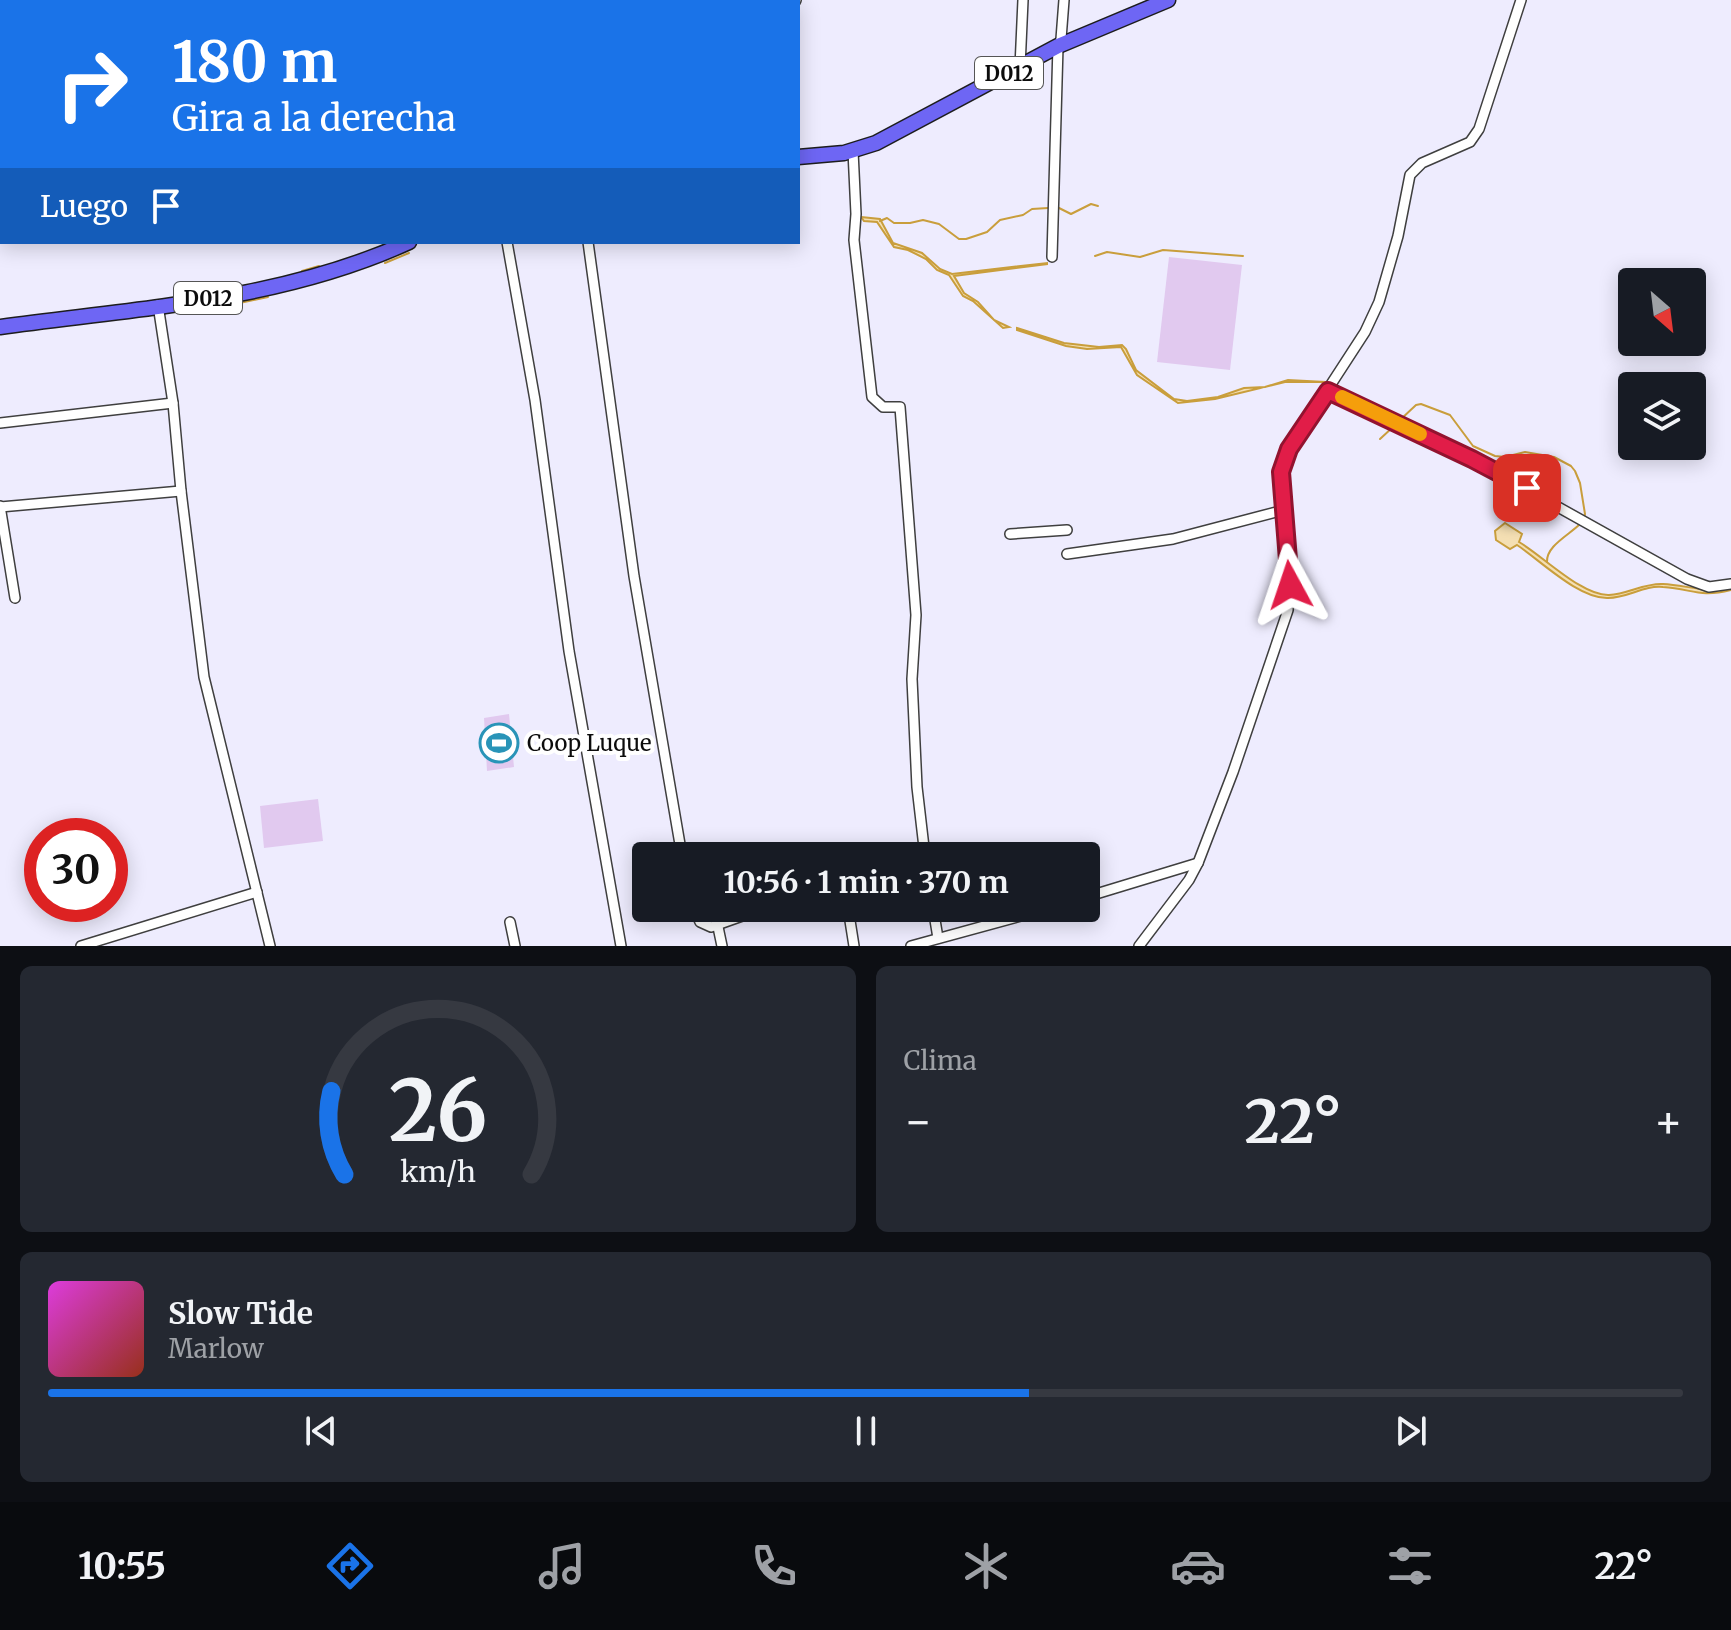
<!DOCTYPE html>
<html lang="es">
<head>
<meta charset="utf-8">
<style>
  :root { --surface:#171b24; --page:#242831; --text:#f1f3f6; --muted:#9ea1a6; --line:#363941; --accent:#1a73e8 }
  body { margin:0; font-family:Merriweather,serif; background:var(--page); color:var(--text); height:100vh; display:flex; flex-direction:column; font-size:30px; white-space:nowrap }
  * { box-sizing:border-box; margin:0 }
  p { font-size:26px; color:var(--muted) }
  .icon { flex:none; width:44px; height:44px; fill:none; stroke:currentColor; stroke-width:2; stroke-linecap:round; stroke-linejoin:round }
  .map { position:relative; height:946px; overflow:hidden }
  .side { display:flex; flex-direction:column; gap:20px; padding:20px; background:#0d0f14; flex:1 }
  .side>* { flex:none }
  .hud { position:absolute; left:0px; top:0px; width:800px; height:244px; box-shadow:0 4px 20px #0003; background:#1a73e8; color:#fff; overflow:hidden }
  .needle { width:52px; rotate:152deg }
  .controls { position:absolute; left:1618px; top:268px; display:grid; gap:16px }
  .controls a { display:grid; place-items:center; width:88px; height:88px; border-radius:8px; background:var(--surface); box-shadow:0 4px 20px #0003; font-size:40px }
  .speed { position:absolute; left:24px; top:818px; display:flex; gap:16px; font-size:40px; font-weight:700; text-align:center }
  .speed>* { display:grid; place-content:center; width:104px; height:104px; border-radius:50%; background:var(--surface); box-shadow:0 4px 20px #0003; line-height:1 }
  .speed .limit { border:12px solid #d22; background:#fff; color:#111 }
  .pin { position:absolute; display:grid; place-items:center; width:68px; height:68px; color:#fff; margin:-34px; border-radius:16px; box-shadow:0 4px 12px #0006 }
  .me { position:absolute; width:88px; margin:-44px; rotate:355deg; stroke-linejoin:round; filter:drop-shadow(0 0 6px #0008) }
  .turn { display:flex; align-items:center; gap:28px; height:168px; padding:0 40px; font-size:36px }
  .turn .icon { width:104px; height:104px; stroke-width:2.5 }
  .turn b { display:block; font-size:56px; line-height:68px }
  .then { display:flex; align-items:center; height:76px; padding:0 40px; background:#0003; gap:16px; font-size:30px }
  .big { font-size:60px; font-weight:700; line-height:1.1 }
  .side .card { flex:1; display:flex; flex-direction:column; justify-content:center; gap:12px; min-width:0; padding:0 28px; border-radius:12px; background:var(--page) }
  .side .dial { align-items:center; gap:0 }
  .dial svg { height:208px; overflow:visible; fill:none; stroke:var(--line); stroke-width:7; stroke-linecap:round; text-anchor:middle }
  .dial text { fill:var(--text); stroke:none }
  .song { display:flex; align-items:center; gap:24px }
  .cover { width:96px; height:96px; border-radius:12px; background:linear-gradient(135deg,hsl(300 70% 55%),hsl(10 70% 35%)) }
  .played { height:8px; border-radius:4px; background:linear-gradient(90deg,var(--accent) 60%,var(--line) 60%) }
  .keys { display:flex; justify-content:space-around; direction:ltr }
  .heat { display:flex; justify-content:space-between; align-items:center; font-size:44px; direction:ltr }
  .side .tiles { flex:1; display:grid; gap:20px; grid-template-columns:1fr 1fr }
  .card:last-child { grid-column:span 2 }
  .trip { position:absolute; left:632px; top:842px; width:468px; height:80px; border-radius:8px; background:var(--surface); box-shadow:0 4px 20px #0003; font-weight:700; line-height:80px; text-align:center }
  .dock { display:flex; height:128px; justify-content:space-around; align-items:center; background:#090b0e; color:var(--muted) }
  .dock .icon { width:56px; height:56px }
  .dock .selected { color:var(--accent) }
  .dock b { font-size:36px; color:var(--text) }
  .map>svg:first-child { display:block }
  .pitch { fill:#e1c9ef }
  .water { fill:#f4dfb3; stroke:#c99e3c; stroke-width:2 }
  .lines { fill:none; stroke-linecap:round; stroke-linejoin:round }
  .stream { stroke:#c99e3c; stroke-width:2 }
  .street-casing { stroke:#3f3f3f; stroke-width:12 }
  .primary-casing { stroke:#1d1d1d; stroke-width:17 }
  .street { stroke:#fff; stroke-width:9 }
  .primary { stroke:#6e66f4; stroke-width:14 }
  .route-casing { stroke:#92132f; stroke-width:20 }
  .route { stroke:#e11d48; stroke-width:14 }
  .slow { stroke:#f59e0b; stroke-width:14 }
  .labels { text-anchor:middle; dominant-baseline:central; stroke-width:8; stroke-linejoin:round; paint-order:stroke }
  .shield { fill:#fff; stroke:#555; stroke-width:2 }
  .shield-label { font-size:20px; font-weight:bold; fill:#0c0c0c }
  .poi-label { font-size:22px; fill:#0c0c0c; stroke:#fff; text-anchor:start }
</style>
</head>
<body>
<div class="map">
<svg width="1731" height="946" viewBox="0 0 1731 946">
  <rect width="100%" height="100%" fill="#eeecfe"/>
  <g class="pitch">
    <polygon points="1169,257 1242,265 1230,370 1157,362"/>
    <polygon points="509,714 514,767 487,771 484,718"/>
    <polygon points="318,799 323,841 264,848 260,806"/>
  </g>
  <g class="water">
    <polygon points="861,217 880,219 893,243 922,253 940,269 952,274 1047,263 1047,264 954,276 964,293 978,302 994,320 1009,327 1003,328 973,301 963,296 949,275 937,270 926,259 908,250 894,247 877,222 864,221"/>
    <polygon points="1017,328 1064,343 1099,347 1122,345 1126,349 1136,370 1174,399 1187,401 1218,397 1244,388 1265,387 1288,380 1326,382 1285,382 1215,399 1178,403 1137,375 1121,347 1087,349 1066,346 1017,330"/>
    <path d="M 1505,523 L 1522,534 L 1519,542 C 1543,556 1582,596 1609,595 C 1628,594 1644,583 1663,584 C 1687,585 1707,594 1731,587 L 1731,590 C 1699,598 1693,589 1663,587 C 1644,585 1628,598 1608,598 C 1579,599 1541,561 1517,545 L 1510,549 L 1496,540 L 1495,531 Z"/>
  </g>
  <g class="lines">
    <g class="stream">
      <polyline points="1059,208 1071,214 1091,204 1098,206"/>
      <polyline points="880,221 887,218 894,223 910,223 923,220 939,224 959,239 966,239 987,232 1000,220 1023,215 1032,209 1048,208"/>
      <polyline points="1095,256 1107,252 1140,257 1163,250 1243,256"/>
      <polyline points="385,263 409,253"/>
      <polyline points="302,271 319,266"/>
      <polyline points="235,304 268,297"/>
      <polyline points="1400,420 1416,405 1421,404 1450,415 1473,446 1495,456 1505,457 1525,452 1554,457 1571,466 1575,471 1580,483 1585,514 1584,519"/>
      <polyline points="1380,439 1393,427"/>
      <path d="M 1547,562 C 1546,546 1569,535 1580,524"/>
    </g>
    <defs>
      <g id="street">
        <polyline points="448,2 449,0"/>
        <polyline points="619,2 619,0"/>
        <polyline points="795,2 796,0"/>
        <polyline points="1020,67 1023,0"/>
        <polyline points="0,109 2,122"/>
        <polyline points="853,151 856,214 854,240 872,397 883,407 900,407 916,615 912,679 917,787 925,856"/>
        <polyline points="0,211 2,211"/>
        <polyline points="507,242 535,400 569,651 621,946"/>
        <polyline points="588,242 634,576 682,856"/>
        <polyline points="1052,257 1058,46 1061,39 1064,0"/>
        <polyline points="158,305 173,403 181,491 204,677 270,946"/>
        <polyline points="1328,391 1472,459 1687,579 1709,587 1731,584"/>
        <polyline points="0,423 173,403"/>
        <polyline points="0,506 15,598"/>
        <polyline points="0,507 181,491"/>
        <polyline points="1010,534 1067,530"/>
        <polyline points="1067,554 1173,539 1284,510"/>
        <polyline points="1086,897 1198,863"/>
        <polyline points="694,908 700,922 711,927 765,908"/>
        <polyline points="848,908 854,946"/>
        <polyline points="933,908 938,938"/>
        <polyline points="510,922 515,946"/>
        <polyline points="718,927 722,946"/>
        <polyline points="81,946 257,892"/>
        <polyline points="911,946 1050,908"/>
        <polyline points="1139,946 1189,880 1198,863 1233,772 1288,610 1290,585 1281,472 1289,449 1365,332 1379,302 1398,236 1410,175 1422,163 1470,142 1479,129 1521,0"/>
      </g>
      <g id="primary">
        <polyline points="798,157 844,153 876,143 1058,46 1168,0"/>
        <path d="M 0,327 C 138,308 280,301 409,242"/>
      </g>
    </defs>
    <use href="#street" class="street-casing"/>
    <use href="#primary" class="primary-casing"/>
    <use href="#street" class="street"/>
    <use href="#primary" class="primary"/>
  </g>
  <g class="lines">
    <defs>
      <polyline id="route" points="1290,585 1281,472 1289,449 1328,391 1472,459 1527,488"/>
    </defs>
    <use href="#route" class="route-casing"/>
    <use href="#route" class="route"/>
    <polyline class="slow" points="1342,397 1420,434"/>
  </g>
  <defs>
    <symbol id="stadium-ring" viewBox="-11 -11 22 22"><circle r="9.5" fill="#fff" stroke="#2994b8" stroke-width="1.5"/><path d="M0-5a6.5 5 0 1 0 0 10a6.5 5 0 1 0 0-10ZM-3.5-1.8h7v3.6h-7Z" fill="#2994b8"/></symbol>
  </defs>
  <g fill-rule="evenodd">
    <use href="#stadium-ring" x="477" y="721" width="44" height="44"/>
  </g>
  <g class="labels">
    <g class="shield">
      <rect x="975" y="57" width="68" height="32" rx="6"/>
      <rect x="174" y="282" width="68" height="32" rx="6"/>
    </g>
    <g class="shield-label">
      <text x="1009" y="73">D012</text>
      <text x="208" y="298">D012</text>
    </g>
    <g class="poi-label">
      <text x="527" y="743">Coop Luque</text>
    </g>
  </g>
</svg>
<div class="controls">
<a><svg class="needle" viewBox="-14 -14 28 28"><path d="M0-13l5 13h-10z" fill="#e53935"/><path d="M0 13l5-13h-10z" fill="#9ea1a6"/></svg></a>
<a><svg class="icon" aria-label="layers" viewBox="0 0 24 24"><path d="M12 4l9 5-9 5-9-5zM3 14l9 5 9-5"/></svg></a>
</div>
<div class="speed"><div class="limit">30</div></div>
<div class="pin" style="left:1527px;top:488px;background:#d93025"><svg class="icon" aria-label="arrive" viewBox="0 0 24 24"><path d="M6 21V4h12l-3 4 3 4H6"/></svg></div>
<svg class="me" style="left:1290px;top:585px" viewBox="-20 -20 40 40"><path d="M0-17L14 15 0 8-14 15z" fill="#e11d48" stroke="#fff" stroke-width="4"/></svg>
<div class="trip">10:56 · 1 min · 370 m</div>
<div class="hud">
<div class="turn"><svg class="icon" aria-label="right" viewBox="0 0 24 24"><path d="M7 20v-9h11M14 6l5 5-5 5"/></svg><div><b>180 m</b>Gira a la derecha</div></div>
<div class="then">Luego<svg class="icon" aria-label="arrive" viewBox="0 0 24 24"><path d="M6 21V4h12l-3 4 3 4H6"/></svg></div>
</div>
</div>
<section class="side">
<div class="tiles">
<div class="card dial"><svg viewBox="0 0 100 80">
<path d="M14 69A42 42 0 1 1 86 69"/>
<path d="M14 69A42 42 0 0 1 9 37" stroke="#1a73e8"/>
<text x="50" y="56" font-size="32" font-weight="700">26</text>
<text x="50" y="72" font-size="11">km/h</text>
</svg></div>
<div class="card"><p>Clima</p>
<div class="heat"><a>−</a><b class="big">22°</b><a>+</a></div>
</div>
<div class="card">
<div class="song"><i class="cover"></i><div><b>Slow Tide</b><p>Marlow</p></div></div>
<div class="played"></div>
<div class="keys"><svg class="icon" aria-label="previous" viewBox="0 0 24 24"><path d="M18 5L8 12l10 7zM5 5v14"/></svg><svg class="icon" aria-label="pause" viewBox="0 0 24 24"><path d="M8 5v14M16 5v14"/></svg><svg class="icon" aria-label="next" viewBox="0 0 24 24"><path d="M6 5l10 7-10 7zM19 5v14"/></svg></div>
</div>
</div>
</section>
<nav class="dock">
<b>10:55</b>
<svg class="icon selected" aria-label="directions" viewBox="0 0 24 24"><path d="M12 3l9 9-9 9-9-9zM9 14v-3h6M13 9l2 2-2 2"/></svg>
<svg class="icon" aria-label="music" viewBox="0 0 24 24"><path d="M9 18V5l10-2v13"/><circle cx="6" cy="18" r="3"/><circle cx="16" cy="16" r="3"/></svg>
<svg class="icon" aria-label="phone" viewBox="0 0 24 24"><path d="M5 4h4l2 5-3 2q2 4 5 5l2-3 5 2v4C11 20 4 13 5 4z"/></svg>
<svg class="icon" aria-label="climate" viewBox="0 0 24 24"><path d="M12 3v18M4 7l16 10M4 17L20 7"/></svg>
<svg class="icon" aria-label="car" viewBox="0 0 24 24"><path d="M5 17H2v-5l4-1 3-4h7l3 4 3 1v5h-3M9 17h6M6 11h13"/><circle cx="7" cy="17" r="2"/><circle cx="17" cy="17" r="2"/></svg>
<svg class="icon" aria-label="filters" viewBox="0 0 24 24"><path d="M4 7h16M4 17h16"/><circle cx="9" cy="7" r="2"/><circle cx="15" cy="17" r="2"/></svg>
<b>22°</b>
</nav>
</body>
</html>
